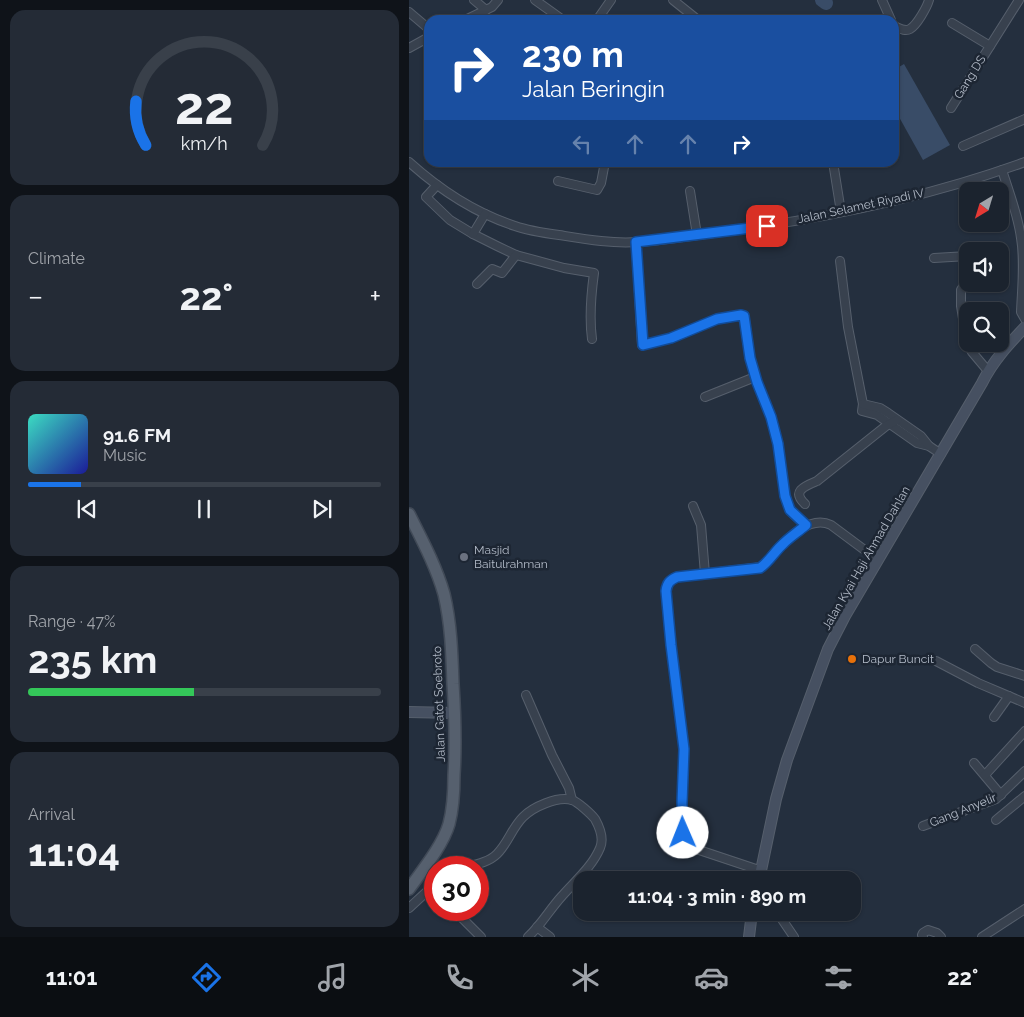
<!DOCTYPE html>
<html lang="en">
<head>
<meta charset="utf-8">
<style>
  :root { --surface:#1b232e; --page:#242b36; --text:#f1f3f6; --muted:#a0a4aa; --line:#39404a; --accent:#1a73e8 }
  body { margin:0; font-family:Raleway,sans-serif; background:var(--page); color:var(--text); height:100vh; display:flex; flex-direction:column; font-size:19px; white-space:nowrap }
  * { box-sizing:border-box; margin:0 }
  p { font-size:16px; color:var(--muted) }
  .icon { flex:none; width:28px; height:28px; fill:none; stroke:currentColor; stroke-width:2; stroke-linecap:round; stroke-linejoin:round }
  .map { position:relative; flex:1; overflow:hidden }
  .panel { display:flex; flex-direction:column; gap:10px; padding:10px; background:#0f1319; width:409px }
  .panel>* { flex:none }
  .banner { position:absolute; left:15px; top:15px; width:475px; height:152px; border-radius:15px; box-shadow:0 1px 4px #0004,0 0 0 1px var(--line); background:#1a4fa0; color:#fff; overflow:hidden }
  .needle { width:32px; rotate:218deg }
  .buttons { position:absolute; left:550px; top:182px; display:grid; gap:10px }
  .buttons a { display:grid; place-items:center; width:50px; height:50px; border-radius:10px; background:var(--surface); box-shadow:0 1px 4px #0004,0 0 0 1px var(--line); font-size:25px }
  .speed { position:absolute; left:15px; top:856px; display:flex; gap:10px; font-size:25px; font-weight:700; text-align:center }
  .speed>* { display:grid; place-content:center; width:65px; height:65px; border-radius:50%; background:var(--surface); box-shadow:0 1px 4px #0004,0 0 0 1px var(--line); line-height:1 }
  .speed .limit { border:8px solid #d22; background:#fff; color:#111 }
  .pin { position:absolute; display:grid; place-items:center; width:42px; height:42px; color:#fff; margin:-21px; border-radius:10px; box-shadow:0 2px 8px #0006 }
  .me { position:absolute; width:55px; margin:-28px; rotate:359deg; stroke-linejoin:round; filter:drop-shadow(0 0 4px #0008) }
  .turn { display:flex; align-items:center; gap:18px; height:105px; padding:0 15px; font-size:22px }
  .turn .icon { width:65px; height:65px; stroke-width:2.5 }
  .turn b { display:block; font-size:35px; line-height:42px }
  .lanes { display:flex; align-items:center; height:48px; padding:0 15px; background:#0003; justify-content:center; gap:25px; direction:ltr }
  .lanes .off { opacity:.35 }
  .big { font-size:38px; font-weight:700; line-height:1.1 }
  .panel .tile { flex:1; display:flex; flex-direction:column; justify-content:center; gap:8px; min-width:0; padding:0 18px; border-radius:15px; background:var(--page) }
  .panel .dial { align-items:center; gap:0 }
  .dial svg { height:130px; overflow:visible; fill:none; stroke:var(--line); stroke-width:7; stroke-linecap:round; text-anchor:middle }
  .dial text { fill:var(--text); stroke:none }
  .song { display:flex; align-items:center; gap:15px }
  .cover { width:60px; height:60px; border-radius:8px; background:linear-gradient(135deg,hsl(170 70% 55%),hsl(240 70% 35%)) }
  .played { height:5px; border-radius:2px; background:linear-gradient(90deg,var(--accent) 15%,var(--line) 15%) }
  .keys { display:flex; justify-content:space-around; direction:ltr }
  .heat { display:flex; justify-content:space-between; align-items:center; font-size:28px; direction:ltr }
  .charge { height:8px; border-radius:4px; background:linear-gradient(90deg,#34c759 47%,var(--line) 0) }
  .trip { position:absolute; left:164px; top:871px; width:288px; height:50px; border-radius:15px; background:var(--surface); box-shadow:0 1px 4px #0004,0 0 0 1px var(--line); font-weight:700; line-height:50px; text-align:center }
  .menu { display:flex; height:80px; justify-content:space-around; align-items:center; background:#0b0e12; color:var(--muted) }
  .menu .icon { width:35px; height:35px }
  .menu .selected { color:var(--accent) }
  .menu b { font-size:22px; color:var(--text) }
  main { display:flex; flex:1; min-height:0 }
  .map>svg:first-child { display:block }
  .water { fill:#394c67 }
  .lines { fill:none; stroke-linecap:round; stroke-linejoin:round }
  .river { stroke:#394c67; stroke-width:14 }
  .street-casing { stroke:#565f6c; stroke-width:10 }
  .secondary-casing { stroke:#565f6c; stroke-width:12 }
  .primary-casing { stroke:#414a57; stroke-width:14 }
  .street { stroke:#38414e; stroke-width:8 }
  .secondary { stroke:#465061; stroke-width:10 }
  .primary { stroke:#56606e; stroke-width:11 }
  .route-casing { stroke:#114b97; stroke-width:12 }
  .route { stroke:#1a73e8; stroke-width:9 }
  .worship-dot { fill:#6b7280; stroke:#1d2633; stroke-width:2 }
  .food-dot { fill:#e8710a; stroke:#1d2633; stroke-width:2 }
  .labels { text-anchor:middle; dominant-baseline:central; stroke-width:5; stroke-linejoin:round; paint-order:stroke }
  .street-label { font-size:12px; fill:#b4bcc9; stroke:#1d2633 }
  .poi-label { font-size:12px; fill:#b4bcc9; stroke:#1d2633; text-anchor:start }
</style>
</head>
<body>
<main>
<section class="panel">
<div class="tile dial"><svg viewBox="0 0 100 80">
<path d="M14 69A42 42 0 1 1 86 69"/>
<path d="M14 69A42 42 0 0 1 8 42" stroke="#1a73e8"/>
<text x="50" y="56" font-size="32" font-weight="700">22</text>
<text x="50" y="72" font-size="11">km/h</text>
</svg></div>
<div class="tile"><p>Climate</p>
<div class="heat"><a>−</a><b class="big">22°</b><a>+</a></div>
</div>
<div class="tile">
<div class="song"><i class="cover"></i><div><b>91.6 FM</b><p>Music</p></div></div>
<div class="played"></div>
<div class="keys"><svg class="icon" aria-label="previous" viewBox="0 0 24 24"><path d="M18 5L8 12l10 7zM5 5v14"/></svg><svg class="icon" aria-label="pause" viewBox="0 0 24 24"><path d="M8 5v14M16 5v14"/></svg><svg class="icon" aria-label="next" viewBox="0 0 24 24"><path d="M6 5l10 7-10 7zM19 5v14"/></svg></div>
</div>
<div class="tile"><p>Range · 47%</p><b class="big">235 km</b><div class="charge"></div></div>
<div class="tile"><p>Arrival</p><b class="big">11:04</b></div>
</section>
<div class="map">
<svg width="616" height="937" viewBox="0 0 616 937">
  <rect width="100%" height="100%" fill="#242f3e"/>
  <polygon class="water" points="495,64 541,145 514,160 485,108 485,70"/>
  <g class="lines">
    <polyline class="river" points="413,0 417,3"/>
    <defs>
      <g id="street">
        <polyline points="65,0 77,10"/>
        <polyline points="126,0 154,20"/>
        <polyline points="264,0 289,20"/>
        <polyline points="473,0 482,20"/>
        <polyline points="0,12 20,29"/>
        <polyline points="56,20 83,7 89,0"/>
        <polyline points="188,20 202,0"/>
        <polyline points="543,23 581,46"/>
        <path d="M 485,26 C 490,28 496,32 501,29 C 508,25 518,7 520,0"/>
        <polyline points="0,48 20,37"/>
        <polyline points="542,108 610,0"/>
        <polyline points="554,146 616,119"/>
        <path d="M 0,162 C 31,190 66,213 106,226 C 120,231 135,233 150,235 C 175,239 203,244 229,242 C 261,240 294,234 326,230 C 424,217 522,196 616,162"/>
        <polyline points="424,162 432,212"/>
        <path d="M 593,170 C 600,192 609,215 612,238 C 616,262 613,287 612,312 L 616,319"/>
        <polyline points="149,181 188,190 192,183 196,162"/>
        <path d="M 28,185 L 17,197 L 41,220 L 64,234 L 88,246 L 107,255 L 155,268 L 185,273 C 182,295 180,317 183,339"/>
        <polyline points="281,191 288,235"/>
        <polyline points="64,234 76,214"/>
        <polyline points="227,242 233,345 262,338 308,319 332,315 335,316 336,320 341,358 348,382 362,417 369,445 376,496 381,510 385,515 397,525"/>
        <polyline points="525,258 559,256"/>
        <polyline points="431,261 439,327 454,404 453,411 468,415 508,443 520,446 532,454"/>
        <polyline points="559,279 552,290 552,306 555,325 559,343"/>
        <polyline points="68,284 83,269 93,273 107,255"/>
        <polyline points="559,344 563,352 579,371"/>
        <polyline points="296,397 346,377"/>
        <polyline points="454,404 471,408 479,413 512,436 520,446"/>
        <path d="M 396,504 C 382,491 396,486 408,481 L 477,426 L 488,420"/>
        <polyline points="284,506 292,525 296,574"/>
        <polyline points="566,649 582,663 588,667 616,676"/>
        <polyline points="527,661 569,683 616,703"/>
        <polyline points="117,695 143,755 160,788 163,800"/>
        <polyline points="585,717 600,696"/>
        <polyline points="565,763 592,795"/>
        <polyline points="576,775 616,731"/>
        <polyline points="587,820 616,796"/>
        <polyline points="514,826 587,799 616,771"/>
        <path d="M 53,868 C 64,865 79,863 88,854 C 99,843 103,828 114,817 C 124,807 148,796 163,800 C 169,802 182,814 186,819 C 191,828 195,839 191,848 C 183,867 166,881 153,896 C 141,909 132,925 119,937"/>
        <path d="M 353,871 L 284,848 L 276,843 L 275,840 L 273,803 L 275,749 L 262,645 L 257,591 C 258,583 261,580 268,577 L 353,567 C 358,563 361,557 366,552 C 379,538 401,515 422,525 L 469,560"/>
        <polyline points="0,908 26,884"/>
        <polyline points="45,910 72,937"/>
        <polyline points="368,912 385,937"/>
        <polyline points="128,927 141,937"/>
        <polyline points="514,937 513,935 514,933 519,930 528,933 532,937"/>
        <polyline points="573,937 616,909"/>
      </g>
      <g id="secondary">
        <polyline points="0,712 46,713"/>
        <path d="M 350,880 L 367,799 L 378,760 L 419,649 L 436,616 L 573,383 C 584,361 599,345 616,327"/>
        <polyline points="340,937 343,912"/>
      </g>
      <path id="primary" d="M 0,514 C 13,540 27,566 35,594 C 42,623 43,654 44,684 C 46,715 47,745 45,775 C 45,792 44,809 40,824 C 34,845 13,871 0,889"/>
    </defs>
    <use href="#street" class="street-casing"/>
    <use href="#secondary" class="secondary-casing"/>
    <use href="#primary" class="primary-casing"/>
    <use href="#street" class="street"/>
    <use href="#secondary" class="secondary"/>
    <use href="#primary" class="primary"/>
  </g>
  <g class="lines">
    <defs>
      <path id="route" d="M 274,833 L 273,803 L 275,749 L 262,645 L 257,591 C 258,583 261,580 268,577 L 351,568 C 360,562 366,551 374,544 C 381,537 389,532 397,525 L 381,510 L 376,496 L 369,444 L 362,417 L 348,382 L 341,358 L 335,316 L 332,315 L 308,319 L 262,338 L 234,345 L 227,242 L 358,226"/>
    </defs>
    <use href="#route" class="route-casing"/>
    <use href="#route" class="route"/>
  </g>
  <circle class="worship-dot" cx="55" cy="557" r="5"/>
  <circle class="food-dot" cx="443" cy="659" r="5"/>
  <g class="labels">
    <g class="street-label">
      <text transform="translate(561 77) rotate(-58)">Gang DS</text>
      <text transform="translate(452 206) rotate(-12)">Jalan Selamet Riyadi IV</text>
      <text transform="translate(457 558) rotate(-60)">Jalan Kyai Haji Ahmad Dahlan</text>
      <text transform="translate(30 704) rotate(-92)">Jalan Gatot Soebroto</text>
      <text transform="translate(554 810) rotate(-22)">Gang Anyelir</text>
    </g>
    <g class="poi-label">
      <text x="65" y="550">Masjid<tspan x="65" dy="14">Baitulrahman</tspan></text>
      <text x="453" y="659">Dapur Buncit</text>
    </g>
  </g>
</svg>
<div class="buttons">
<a><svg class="needle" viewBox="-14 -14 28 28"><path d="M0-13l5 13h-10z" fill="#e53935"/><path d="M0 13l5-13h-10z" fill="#a0a4aa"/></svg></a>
<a><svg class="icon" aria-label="sound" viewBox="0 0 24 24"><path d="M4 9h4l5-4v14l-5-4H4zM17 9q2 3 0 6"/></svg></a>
<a><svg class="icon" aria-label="search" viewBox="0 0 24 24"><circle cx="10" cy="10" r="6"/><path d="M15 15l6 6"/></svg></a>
</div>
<div class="speed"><div class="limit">30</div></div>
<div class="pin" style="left:358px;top:226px;background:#d93025"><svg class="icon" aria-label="arrive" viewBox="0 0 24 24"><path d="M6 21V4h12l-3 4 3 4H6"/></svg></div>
<svg class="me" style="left:274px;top:833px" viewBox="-20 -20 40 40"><circle r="19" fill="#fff"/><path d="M0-13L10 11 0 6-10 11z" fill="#1a73e8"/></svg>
<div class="trip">11:04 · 3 min · 890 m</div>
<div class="banner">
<div class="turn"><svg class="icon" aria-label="right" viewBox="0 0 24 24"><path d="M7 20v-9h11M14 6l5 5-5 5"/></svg><div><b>230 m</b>Jalan Beringin</div></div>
<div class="lanes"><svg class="icon off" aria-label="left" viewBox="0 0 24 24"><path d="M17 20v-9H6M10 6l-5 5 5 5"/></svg><svg class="icon off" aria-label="ahead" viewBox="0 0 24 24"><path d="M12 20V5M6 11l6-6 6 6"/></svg><svg class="icon off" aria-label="ahead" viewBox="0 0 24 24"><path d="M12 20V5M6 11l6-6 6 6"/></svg><svg class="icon" aria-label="right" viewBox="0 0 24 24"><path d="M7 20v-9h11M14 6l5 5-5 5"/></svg></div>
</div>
</div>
</main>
<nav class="menu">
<b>11:01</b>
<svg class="icon selected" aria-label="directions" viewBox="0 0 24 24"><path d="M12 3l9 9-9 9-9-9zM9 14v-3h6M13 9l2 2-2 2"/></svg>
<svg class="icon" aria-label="music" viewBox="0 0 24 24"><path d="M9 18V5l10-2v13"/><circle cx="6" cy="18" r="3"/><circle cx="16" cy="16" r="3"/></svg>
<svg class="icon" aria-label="phone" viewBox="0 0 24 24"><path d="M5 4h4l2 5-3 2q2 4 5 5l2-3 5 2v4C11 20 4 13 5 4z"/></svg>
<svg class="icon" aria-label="climate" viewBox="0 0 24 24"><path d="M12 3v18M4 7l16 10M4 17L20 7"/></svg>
<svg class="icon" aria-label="car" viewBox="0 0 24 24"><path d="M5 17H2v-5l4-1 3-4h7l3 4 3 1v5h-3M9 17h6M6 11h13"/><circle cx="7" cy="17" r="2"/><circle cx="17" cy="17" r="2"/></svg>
<svg class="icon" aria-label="filters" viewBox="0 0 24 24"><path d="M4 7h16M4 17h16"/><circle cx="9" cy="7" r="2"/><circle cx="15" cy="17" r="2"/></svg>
<b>22°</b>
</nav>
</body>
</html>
